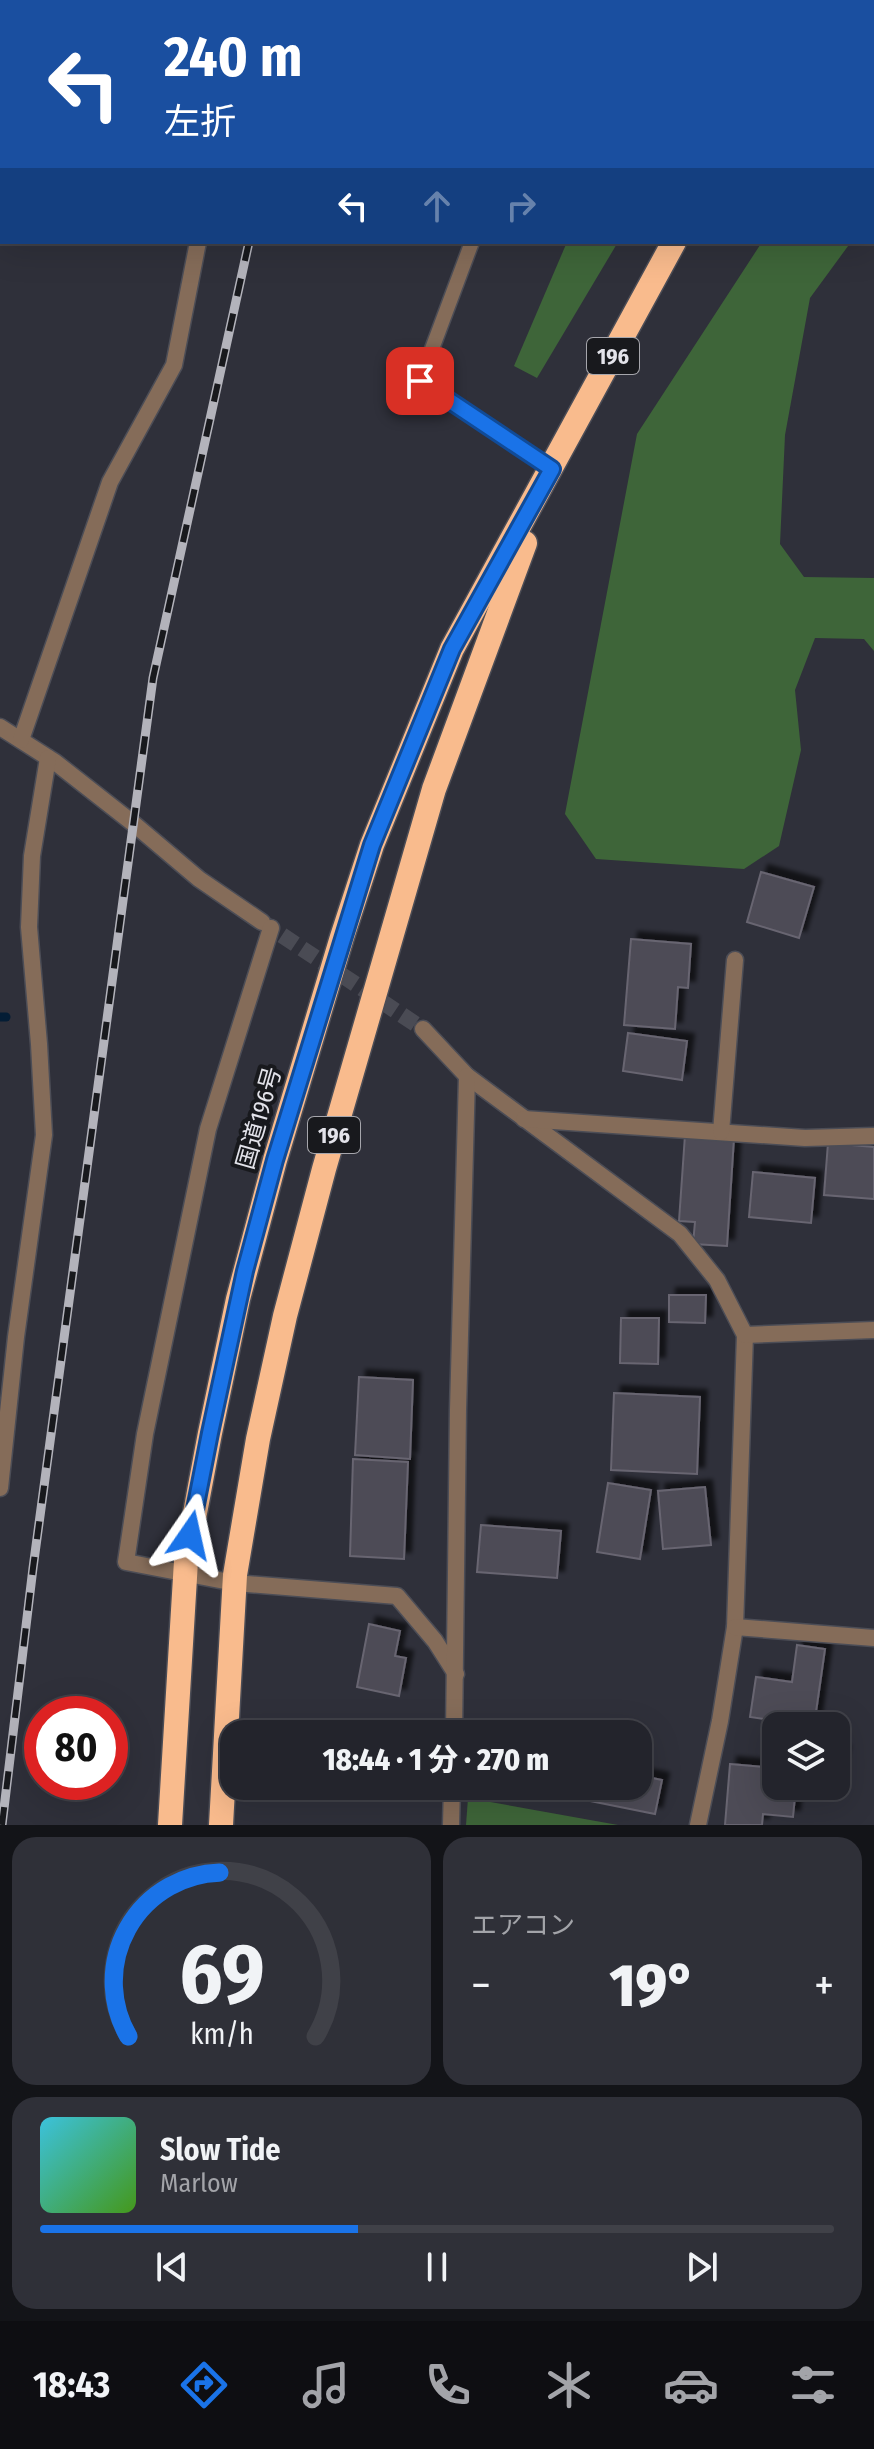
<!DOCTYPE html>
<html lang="ja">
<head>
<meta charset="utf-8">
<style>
  :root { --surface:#23242c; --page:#2f3038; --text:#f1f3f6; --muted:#a3a4a9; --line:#404148; --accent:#1a73e8 }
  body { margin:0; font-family:"Fira Sans Condensed","Noto Sans JP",sans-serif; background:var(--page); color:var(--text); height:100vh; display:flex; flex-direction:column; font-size:30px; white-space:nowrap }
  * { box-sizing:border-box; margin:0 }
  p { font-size:26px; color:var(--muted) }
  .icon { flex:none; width:44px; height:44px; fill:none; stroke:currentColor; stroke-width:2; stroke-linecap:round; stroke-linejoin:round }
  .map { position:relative; height:1825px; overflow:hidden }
  .drawer { display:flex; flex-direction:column; gap:12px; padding:12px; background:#131418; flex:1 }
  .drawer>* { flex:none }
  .guide { position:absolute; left:0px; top:0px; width:874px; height:244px; box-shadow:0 8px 32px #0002,0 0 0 2px var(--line); background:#1a4fa0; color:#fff; overflow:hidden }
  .fabs { position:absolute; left:762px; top:1712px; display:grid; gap:16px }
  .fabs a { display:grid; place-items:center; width:88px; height:88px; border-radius:16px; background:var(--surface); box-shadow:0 8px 32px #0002,0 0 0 2px var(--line); font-size:40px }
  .speed { position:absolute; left:24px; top:1696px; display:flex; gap:16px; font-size:40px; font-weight:700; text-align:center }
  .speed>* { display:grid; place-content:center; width:104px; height:104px; border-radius:50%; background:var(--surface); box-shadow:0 8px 32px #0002,0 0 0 2px var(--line); line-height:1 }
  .speed .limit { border:12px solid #d22; background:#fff; color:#111 }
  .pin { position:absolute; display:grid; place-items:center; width:68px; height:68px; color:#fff; margin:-34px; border-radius:16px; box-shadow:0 4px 12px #0006 }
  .me { position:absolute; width:88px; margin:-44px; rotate:11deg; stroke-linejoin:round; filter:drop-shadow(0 0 6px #0008) }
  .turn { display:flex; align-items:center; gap:28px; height:168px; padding:0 32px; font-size:36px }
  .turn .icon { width:104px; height:104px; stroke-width:2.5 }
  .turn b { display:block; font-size:56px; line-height:68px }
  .lanes { display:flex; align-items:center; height:76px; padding:0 32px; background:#0003; justify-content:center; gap:40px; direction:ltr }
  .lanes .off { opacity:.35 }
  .big { font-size:60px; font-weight:800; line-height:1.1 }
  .drawer .widget { flex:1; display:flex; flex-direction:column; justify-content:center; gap:12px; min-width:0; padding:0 28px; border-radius:24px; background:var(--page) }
  .drawer .dial { align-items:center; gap:0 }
  .dial svg { height:208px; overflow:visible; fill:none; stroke:var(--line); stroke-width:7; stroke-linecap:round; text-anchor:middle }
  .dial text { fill:var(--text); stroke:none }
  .song { display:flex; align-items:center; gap:24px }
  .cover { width:96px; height:96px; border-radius:12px; background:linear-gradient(135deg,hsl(190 70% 55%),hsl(100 70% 35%)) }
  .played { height:8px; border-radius:4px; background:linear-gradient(90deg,var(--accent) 40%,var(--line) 40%) }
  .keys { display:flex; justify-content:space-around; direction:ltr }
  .heat { display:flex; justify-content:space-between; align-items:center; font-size:44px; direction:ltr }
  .drawer .tiles { flex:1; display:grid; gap:12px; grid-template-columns:1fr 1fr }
  .widget:last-child { grid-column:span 2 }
  .trip { position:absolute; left:220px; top:1720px; width:432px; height:80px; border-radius:24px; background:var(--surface); box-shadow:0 8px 32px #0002,0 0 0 2px var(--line); font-weight:800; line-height:80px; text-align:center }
  .menu { display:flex; height:128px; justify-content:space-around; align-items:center; background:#0e0e12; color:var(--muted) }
  .menu .icon { width:56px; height:56px }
  .menu .current { color:var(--accent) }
  .menu b { font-size:36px; color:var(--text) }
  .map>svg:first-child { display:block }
  .green { fill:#3e6539 }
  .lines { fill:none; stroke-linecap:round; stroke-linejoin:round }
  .stream { stroke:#041d35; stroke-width:9 }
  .building { fill:#4d4b56; stroke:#686571; stroke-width:2; filter:url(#shadow) }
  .street-tunnel { stroke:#4a4b54; stroke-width:16; stroke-dasharray:16 8; stroke-linecap:butt }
  .lane-casing { stroke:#4c4d56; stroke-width:17 }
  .street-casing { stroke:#4c4d56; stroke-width:19 }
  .highway-casing { stroke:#4c4d56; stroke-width:27 }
  .path { stroke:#676770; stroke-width:5; stroke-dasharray:8 4; stroke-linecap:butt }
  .lane { stroke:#856c59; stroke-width:14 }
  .street { stroke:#856c59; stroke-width:16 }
  .highway { stroke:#f9bb8d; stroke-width:24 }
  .rail-casing { stroke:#b3b3bb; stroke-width:9 }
  .rail { stroke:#18191d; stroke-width:6; stroke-dasharray:18; stroke-linecap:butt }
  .route-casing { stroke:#114b97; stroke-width:20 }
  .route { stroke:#1a73e8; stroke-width:14 }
  .labels { text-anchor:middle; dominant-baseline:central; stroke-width:8; stroke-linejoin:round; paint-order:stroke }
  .shield { fill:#18191d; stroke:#a6a6ac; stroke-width:2 }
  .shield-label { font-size:22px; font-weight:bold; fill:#e3e3ea }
  .street-label { font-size:24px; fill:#e3e3ea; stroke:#18191d }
</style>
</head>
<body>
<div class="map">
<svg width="874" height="1825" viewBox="0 0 874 1825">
  <defs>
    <filter id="shadow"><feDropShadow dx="7" dy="-7" stdDeviation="2" flood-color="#0009"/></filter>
  </defs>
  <rect width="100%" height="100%" fill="#2f303a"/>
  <g class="green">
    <polygon points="567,242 618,242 537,378 514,366"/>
    <polygon points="762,242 851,242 810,298 785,435 780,544 804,577 874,578 874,651 864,639 815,638 795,690 801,750 779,846 744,869 596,859 565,814 637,434"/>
    <polygon points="468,1798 618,1825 466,1825"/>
  </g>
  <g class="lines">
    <polyline class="stream" points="0,1017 6,1017"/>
  </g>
  <g class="building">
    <polygon points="73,0 155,0 158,2 76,2"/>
    <polygon points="464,0 556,0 555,2"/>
    <polygon points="761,872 814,887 799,938 747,922"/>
    <polygon points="631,939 691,944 688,988 678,987 675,1029 624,1025"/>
    <polygon points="628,1033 687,1041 682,1080 623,1071"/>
    <polygon points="685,1135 734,1138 727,1246 693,1244 695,1222 679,1221"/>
    <polygon points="828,1143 874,1147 874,1199 824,1195"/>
    <polygon points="753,1172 815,1178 811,1223 749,1217"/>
    <polygon points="669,1295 706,1295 705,1323 669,1322"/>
    <polygon points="621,1318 659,1318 658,1364 620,1363"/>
    <polygon points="359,1377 413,1380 410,1459 355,1455"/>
    <polygon points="614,1393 700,1397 697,1474 611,1470"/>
    <polygon points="353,1459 408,1462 404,1559 350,1556"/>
    <polygon points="608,1483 651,1490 640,1559 597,1552"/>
    <polygon points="705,1487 711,1545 663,1549 658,1491"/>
    <polygon points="481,1525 561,1531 557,1578 477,1572"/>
    <polygon points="369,1624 400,1631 395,1656 406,1658 399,1696 357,1687"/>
    <polygon points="797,1645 825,1649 814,1726 750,1717 756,1677 792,1682"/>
    <polygon points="836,1751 843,1753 836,1780"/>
    <polygon points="730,1764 776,1768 776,1786 796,1786 793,1817 763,1814 762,1825 725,1825"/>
    <polygon points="638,1775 662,1780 655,1814 585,1800 588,1786 638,1786"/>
    <polygon points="806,1786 834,1786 831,1799 804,1792"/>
  </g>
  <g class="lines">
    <polyline class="street-tunnel" points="262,922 423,1029"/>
    <defs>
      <polyline id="lane" points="472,242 420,381 552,469"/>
      <g id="street">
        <polyline points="255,2 255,0"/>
        <polyline points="0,727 55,762 134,824 199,879 262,922"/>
        <polyline points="21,740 110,482 174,365 198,242"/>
        <polyline points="271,928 208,1129 145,1434 126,1562 235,1583 397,1596 435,1641 456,1674"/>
        <polyline points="423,1029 467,1076 680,1234 717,1280 745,1335 735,1627 720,1721 698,1825"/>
        <polyline points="524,1119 805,1138 874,1136"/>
        <polyline points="721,1132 735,960"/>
        <polyline points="745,1335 874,1330"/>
        <polyline points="0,1488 16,1337 44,1135 39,1044 29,927 32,856 48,758"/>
        <polyline points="735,1627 874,1638"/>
        <polyline points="454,1734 458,1410 467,1076"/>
        <polyline points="451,1825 452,1786"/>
      </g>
      <g id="highway">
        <polyline points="827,2 829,0"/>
        <polyline points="170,1825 186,1561 210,1433 238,1299 275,1160 342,937 372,845 452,649 674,242"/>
        <polyline points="221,1825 235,1575 258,1439 285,1316 324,1169 434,789 525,543"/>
      </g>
    </defs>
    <use href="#lane" class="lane-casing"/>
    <use href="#street" class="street-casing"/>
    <use href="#highway" class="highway-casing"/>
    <polyline class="path" points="416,0 417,2"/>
    <use href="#lane" class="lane"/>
    <use href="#street" class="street"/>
    <use href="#highway" class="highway"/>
    <defs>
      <g id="rail">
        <polyline points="299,2 299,0"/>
        <polyline points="2,1825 33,1568 153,678 249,242"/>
      </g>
    </defs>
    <use href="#rail" class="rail-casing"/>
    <use href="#rail" class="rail"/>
  </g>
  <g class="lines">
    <defs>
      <polyline id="route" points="190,1535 210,1433 245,1271 275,1160 372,845 452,649 552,469 420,381"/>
    </defs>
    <use href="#route" class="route-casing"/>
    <use href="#route" class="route"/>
  </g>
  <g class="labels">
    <g class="shield">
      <rect x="587" y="338" width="52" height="36" rx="6"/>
      <rect x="308" y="1117" width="52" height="36" rx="6"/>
    </g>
    <g class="shield-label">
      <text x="613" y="356">196</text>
      <text x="334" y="1135">196</text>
    </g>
    <g class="street-label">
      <text transform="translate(259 1118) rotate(-74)">国道196号</text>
    </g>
  </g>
</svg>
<div class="fabs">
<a><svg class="icon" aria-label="layers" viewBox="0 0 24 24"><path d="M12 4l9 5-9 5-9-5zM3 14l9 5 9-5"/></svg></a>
</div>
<div class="speed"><div class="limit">80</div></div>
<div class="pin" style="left:420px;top:381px;background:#d93025"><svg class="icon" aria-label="arrive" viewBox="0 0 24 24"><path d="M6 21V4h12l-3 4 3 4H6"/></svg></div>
<svg class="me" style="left:190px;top:1535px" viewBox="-20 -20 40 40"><path d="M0-17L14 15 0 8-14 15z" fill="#1a73e8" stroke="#fff" stroke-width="4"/></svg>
<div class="trip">18:44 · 1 分 · 270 m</div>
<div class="guide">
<div class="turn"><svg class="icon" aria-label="left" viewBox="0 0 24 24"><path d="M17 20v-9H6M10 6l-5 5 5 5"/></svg><div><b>240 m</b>左折</div></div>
<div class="lanes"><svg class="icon" aria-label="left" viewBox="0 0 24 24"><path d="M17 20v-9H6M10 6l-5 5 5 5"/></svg><svg class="icon off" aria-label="ahead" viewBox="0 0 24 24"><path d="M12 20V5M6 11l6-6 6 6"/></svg><svg class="icon off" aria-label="right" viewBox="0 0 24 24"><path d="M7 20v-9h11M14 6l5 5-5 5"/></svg></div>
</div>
</div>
<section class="drawer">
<div class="tiles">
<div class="widget dial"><svg viewBox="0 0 100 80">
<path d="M14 69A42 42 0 1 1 86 69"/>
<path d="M14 69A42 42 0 0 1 49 6" stroke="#1a73e8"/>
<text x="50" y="56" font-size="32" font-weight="700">69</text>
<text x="50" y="72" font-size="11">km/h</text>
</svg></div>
<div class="widget"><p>エアコン</p>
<div class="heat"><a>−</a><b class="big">19°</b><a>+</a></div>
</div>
<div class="widget">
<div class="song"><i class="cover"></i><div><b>Slow Tide</b><p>Marlow</p></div></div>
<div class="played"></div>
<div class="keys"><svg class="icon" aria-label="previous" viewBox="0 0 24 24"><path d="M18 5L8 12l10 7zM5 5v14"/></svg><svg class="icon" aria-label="pause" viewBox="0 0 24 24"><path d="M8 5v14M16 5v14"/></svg><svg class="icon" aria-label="next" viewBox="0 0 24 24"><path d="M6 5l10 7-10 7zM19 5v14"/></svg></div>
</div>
</div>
</section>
<nav class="menu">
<b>18:43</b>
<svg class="icon current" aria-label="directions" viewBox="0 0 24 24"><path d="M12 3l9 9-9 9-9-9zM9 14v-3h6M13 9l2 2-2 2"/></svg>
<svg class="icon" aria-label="music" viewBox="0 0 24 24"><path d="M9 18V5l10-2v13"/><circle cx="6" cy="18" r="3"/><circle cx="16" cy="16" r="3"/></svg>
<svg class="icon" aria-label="phone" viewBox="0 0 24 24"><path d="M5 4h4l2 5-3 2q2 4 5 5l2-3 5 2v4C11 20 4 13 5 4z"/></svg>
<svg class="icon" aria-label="climate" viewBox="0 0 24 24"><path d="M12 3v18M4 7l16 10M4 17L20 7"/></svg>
<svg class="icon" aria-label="car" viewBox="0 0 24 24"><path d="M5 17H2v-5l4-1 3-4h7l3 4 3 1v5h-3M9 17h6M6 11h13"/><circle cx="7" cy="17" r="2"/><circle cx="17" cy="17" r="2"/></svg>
<svg class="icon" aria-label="filters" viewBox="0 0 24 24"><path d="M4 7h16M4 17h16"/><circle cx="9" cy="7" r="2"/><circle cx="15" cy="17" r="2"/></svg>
</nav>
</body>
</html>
